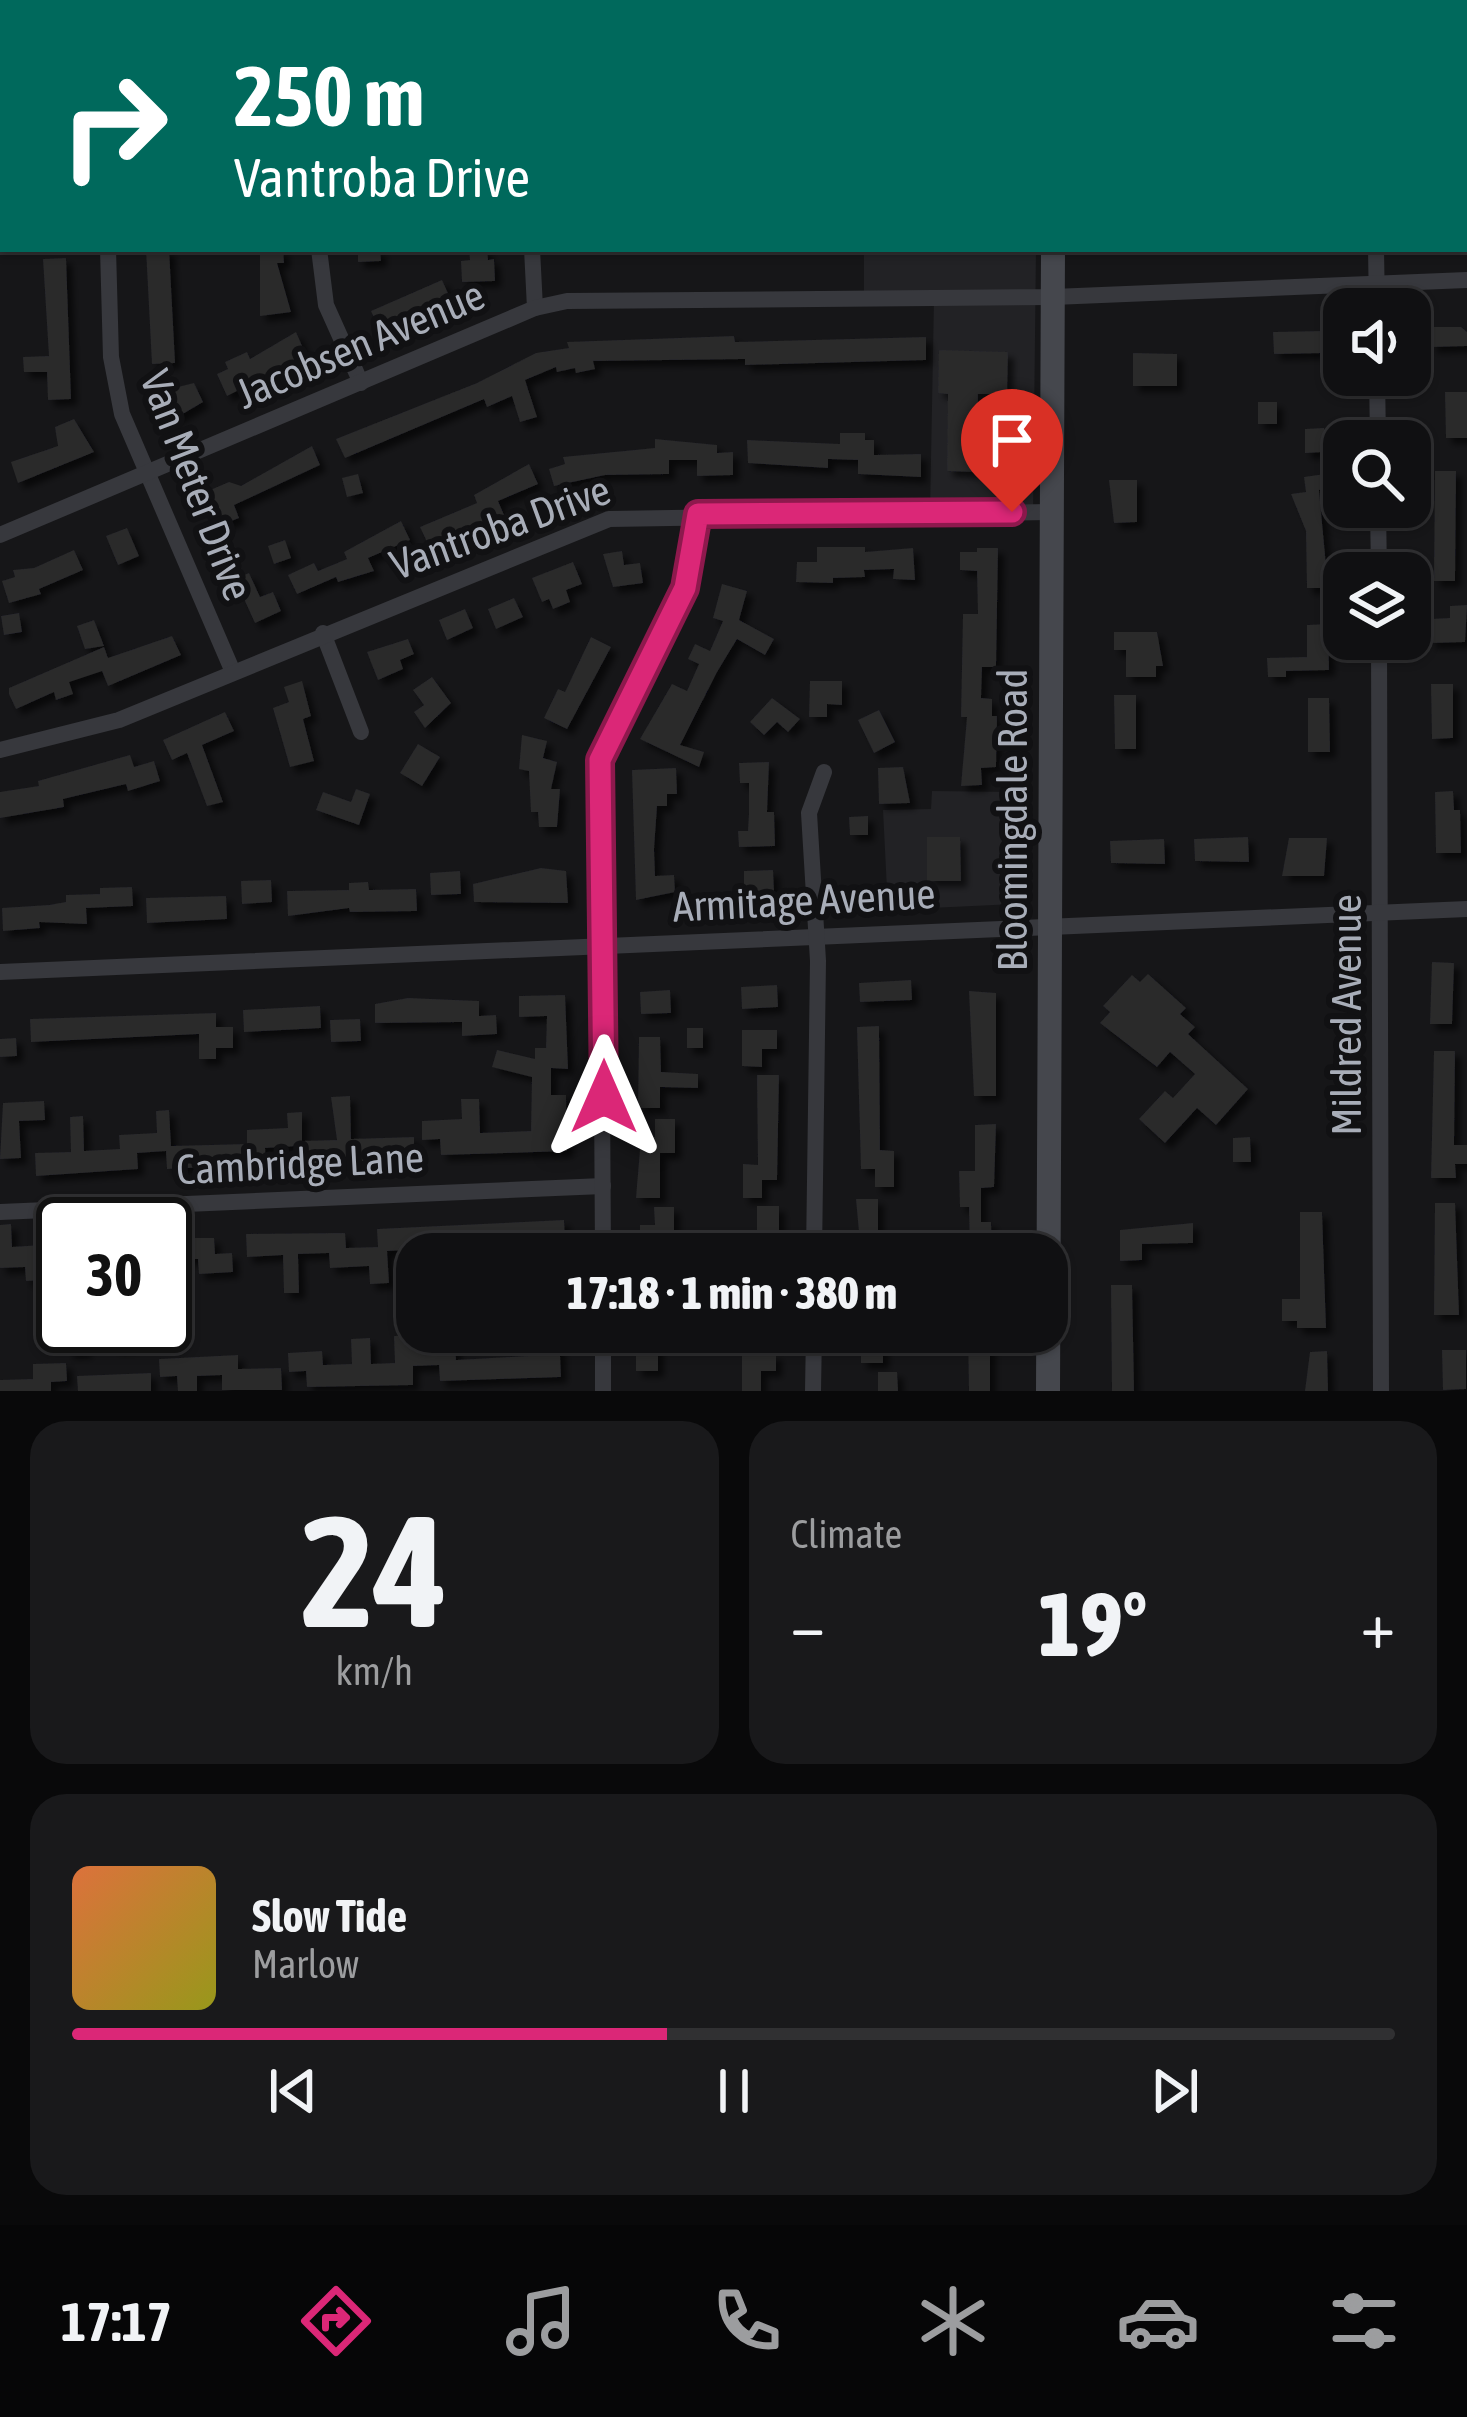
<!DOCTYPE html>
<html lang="en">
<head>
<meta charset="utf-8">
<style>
  :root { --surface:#101012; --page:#19191b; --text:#f1f3f6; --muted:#9c9d9f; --line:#303032; --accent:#db2777 }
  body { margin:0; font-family:"Asap Condensed",sans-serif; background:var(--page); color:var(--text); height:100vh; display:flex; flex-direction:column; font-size:45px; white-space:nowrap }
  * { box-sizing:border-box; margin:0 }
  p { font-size:39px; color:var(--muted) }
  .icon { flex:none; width:66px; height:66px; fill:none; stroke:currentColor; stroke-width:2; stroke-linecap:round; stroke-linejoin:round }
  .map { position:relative; height:1391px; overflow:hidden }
  .panel { display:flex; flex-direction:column; gap:30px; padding:30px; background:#09090a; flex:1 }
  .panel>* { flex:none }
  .top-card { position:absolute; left:0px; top:0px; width:1467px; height:252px; box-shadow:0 3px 9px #0004,0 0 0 3px var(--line); background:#00695c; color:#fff; overflow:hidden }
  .controls { position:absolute; left:1323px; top:288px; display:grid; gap:24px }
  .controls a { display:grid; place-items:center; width:108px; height:108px; border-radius:24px; background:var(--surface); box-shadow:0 3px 9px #0004,0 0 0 3px var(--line); font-size:60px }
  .speed { position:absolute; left:36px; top:1197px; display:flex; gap:24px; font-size:60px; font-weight:700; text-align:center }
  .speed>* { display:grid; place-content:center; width:156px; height:156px; border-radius:50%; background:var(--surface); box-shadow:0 3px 9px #0004,0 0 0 3px var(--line); line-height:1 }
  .speed .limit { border:6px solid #111; border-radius:18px; background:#fff; color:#111 }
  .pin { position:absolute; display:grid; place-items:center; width:102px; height:102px; color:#fff; margin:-123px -51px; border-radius:50% 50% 50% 0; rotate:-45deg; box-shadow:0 0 12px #0007 }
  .pin .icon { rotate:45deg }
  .me { position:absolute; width:132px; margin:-66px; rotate:0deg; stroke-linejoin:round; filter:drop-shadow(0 0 9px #0008) }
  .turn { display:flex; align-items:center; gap:42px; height:252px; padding:0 36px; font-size:54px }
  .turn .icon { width:156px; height:156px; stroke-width:2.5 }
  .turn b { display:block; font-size:84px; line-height:102px }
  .big { font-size:90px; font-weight:800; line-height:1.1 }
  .panel .card { flex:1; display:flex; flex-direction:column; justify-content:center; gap:18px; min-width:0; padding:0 42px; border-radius:36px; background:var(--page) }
  .panel .dial { align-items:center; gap:0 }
  .dial b { font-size:156px; line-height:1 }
  .song { display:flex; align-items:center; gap:36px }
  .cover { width:144px; height:144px; border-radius:18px; background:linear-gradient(135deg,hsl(20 70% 55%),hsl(60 70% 35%)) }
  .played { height:12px; border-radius:6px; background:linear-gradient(90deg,var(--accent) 45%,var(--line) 45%) }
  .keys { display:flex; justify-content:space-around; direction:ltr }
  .heat { display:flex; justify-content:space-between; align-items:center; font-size:66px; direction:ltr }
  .panel .tiles { flex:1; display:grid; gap:30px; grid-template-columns:1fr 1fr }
  .card:last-child { grid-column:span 2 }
  .trip { position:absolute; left:396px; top:1233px; width:672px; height:120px; border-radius:36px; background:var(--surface); box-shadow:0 3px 9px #0004,0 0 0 3px var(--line); font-weight:800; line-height:120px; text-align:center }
  .tab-bar { display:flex; height:192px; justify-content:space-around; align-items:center; background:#060607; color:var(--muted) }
  .tab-bar .icon { width:84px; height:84px }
  .tab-bar .active { color:var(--accent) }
  .tab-bar b { font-size:54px; color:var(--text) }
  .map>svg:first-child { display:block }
  .built { fill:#222225 }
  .green { fill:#1c231d }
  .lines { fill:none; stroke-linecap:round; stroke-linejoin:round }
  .stream { stroke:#2c353c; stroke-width:4.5 }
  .building { fill:#29292c; filter:url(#shadow) }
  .street { stroke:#37383d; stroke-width:16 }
  .secondary { stroke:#45474d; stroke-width:24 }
  .route-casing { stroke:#8e194d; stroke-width:30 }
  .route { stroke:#db2777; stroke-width:21 }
  .labels { text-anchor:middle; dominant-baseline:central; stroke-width:12; stroke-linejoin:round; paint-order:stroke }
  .street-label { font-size:42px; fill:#a8adb8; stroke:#111113 }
</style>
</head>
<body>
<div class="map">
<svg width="1467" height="1391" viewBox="0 0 1467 1391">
  <defs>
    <filter id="shadow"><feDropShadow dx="6" dy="6" stdDeviation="3" flood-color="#0009"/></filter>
  </defs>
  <rect width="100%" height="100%" fill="#161618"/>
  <g class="built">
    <polygon points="864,249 1036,249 1033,515 930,513 934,298 864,298"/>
    <polygon points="932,791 1014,792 1015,904 888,910 883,810 931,809"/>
  </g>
  <polygon class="green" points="0,0 793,0 793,3 3,3 0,221"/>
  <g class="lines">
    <g class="stream">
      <polyline points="1464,247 1467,246"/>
      <polyline points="1423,249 1451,249"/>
    </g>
  </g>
  <g class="building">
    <polygon points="146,249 169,249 175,363 152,364"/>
    <polygon points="260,249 283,249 284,263 277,263 291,312 260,316"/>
    <polygon points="358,249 380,249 381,261 358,262"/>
    <polygon points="469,249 487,249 488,260 494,259 495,281 462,282 461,261 470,260"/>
    <polygon points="66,258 71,399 48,400 47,372 24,372 23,357 49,356 43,259"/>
    <polygon points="442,280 451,300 380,331 371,311"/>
    <polygon points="1431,327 1461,327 1467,332 1467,346 1431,347"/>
    <polygon points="1324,331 1324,353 1274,354 1273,332"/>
    <polygon points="296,332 309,362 290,370 288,365 227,396 217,374 228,369 225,362 247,352 250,359"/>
    <polygon points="734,336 735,342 926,337 926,360 745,365 745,359 593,361 595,369 576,373 575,368 557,372 556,367 525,380 537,417 520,422 512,396 487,407 484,399 345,458 336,439 477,383 536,353 569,348 567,342"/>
    <polygon points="939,350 1008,352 1007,394 978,394 977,472 947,471 948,394 938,393"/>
    <polygon points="1133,353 1177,354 1177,386 1133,386"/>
    <polygon points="194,383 203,402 171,421 158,392"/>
    <polygon points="1445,392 1467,392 1467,438 1446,438"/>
    <rect x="1258" y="402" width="19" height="22"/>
    <polygon points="74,419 94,452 18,483 11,462 58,446 55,427"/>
    <polygon points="1324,428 1324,452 1305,453 1305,429"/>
    <polygon points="840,433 865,433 865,440 874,440 874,455 921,454 921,477 858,474 858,460 828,459 828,468 748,463 747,440 840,444"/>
    <polygon points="655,439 717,445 717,453 733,452 733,475 697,476 697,460 669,460 669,474 605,475 554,486 549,469 565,464 563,457 655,448"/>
    <polygon points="312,446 320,465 234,505 239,518 219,526 210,514 201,494 229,482 241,486"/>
    <polygon points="529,464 538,484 498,501 504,515 429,546 420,527 477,503 474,495"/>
    <polygon points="1435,471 1456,471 1455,581 1434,581"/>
    <polygon points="358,474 363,493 347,497 342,478"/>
    <polygon points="1325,474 1327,488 1319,490 1328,588 1307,588 1306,531 1291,494 1306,492 1304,477"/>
    <polygon points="1109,480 1137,480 1137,522 1114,523"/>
    <polygon points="401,521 410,540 368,558 374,571 338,582 336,577 297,594 288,575 314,563 318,571 347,559 344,552"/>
    <polygon points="127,528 139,556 118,565 106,536"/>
    <polygon points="285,540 291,558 274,564 268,546"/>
    <polygon points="817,547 865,547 865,552 913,548 915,580 893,579 894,569 864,570 865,577 833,578 833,583 796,582 797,562 817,562"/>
    <polygon points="977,548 998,548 996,667 982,667 981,698 992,699 992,716 997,716 996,767 981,768 982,785 961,786 967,717 961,717 963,614 978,614 977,571 960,570 960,552 977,552"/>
    <polygon points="74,550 83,570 39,589 41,594 9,603 2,581 15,577 13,570 34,568"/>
    <polygon points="622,551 624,565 640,563 643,583 613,587 603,554"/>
    <polygon points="573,562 582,584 566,590 570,602 553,609 549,599 542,602 532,578"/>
    <polygon points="249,573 260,597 273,592 281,611 255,623 235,579"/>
    <polygon points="722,584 747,591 739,620 774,639 765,655 737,639 717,672 680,745 704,752 699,767 640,739 672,684 687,691 699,664 688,659 695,644 710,651 723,621 713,618"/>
    <polygon points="514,598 523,617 496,629 488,609"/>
    <polygon points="1467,605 1465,642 1430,643 1430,619 1450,618 1450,606"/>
    <polygon points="465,609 473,628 447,640 439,620"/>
    <polygon points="19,613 22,632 4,635 1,616"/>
    <polygon points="94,620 104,646 85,649 77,626"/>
    <polygon points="1328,624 1329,670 1286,671 1286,677 1268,677 1267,658 1307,657 1307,625"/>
    <polygon points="1114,632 1157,632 1163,666 1156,666 1156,677 1126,677 1126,650 1114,650"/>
    <polygon points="172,636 181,655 108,686 102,671 69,682 73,694 56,700 54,692 16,709 9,694 9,688 104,647 108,658"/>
    <polygon points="591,637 611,647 567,729 544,718 558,689 565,692"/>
    <polygon points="408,639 414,654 400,660 403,669 378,680 367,652"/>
    <polygon points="432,677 451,703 425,728 414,712 424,705 413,690"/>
    <polygon points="302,681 311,716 303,719 314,761 290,767 273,708 289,702 284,687"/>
    <polygon points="810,681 842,681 842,705 827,704 827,717 809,717"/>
    <polygon points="1431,684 1453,684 1453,738 1432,739"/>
    <polygon points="1114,695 1136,695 1136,749 1115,749"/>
    <polygon points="772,698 800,719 788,732 777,722 764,735 750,722"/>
    <polygon points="1308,698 1329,698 1330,752 1308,752"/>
    <polygon points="879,710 895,742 874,753 858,720"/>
    <polygon points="225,712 234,731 202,745 223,802 207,806 187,753 172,760 163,740"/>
    <polygon points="522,735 547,741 543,758 557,762 551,789 560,789 557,827 539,827 538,812 531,812 529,771 519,769"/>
    <polygon points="418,744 440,757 422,786 400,773"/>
    <polygon points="130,755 134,767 154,761 160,781 128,791 126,784 63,799 64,807 0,818 0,792 39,786 38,781"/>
    <polygon points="769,762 767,812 774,812 775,846 739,847 738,831 748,831 749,813 749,783 740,783 739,763"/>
    <polygon points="903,767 910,803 879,804 878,768"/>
    <polygon points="676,768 677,794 667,794 667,806 657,806 654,849 655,876 674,875 675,892 636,900 632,770"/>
    <polygon points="356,789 370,794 359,825 316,810 323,792 351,802"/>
    <polygon points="1453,791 1454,810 1460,810 1461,853 1436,853 1435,792"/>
    <polygon points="868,816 868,835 850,835 849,817"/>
    <polygon points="927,837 960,837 961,881 927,881"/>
    <polygon points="1248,837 1249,862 1195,861 1194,839"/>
    <polygon points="1289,838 1327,838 1324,876 1282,876"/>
    <polygon points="1164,839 1165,864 1111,863 1110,841"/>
    <polygon points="541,868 566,871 568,903 474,902 473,884"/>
    <polygon points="773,870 774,893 744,894 744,871"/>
    <polygon points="460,871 461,894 431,895 430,873"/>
    <polygon points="271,880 272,902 242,904 241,881"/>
    <polygon points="368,882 369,890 416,889 417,911 350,912 349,908 288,916 287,891 349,890 349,883"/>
    <polygon points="132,887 133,906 86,908 87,924 39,922 40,928 3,931 2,908 49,905 66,902 66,895 100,894 100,888"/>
    <polygon points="226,896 227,919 147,923 146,898"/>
    <polygon points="1432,962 1454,963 1452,1024 1430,1024"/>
    <polygon points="1148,974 1186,1008 1180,1014 1195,1027 1188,1034 1248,1089 1216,1125 1197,1108 1165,1143 1139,1119 1165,1091 1173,1098 1195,1074 1170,1052 1157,1067 1100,1023 1110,1012 1103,1006 1132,975 1140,982"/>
    <polygon points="911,980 912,1000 860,1002 859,983"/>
    <polygon points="777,985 778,1007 742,1009 741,987"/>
    <polygon points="670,990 671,1013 641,1014 640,992"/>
    <polygon points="969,991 996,993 996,1096 974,1096"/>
    <polygon points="565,995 568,1069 551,1068 551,1095 566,1095 567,1151 441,1155 440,1139 422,1140 422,1121 462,1119 461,1099 479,1099 480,1133 531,1131 532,1077 492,1067 497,1050 535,1059 535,1048 546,1048 547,1016 519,1017 519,996"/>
    <polygon points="408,998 479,1001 479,1016 496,1015 497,1034 462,1036 462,1022 375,1023 375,1004"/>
    <polygon points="320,1006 321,1028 244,1032 243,1010"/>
    <polygon points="216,1013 216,1027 233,1027 233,1048 216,1048 216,1059 199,1059 199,1034 31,1042 30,1019"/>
    <polygon points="360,1019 361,1041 331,1042 330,1020"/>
    <polygon points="879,1026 880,1150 894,1151 894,1187 875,1187 875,1169 861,1169 857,1027"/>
    <rect x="687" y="1028" width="16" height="20"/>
    <polygon points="742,1030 777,1030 777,1049 762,1049 762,1067 742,1066"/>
    <polygon points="639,1037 660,1037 661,1072 698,1074 698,1088 660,1087 660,1108 638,1108"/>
    <polygon points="16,1038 17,1056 0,1057 0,1039"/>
    <polygon points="1434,1051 1455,1051 1454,1145 1467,1145 1467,1164 1455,1164 1456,1178 1431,1178"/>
    <polygon points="757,1075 779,1075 777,1180 762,1180 762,1198 743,1198 743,1164 758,1165"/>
    <polygon points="350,1096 351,1139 414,1137 414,1159 298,1164 297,1146 265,1148 266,1164 167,1169 166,1151 137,1153 138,1169 36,1176 35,1153 71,1152 70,1117 83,1116 84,1151 120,1149 119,1135 157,1133 156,1111 169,1110 171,1146 247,1144 247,1130 288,1128 287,1113 302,1112 302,1141 337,1140 331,1097"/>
    <polygon points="44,1101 45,1120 19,1121 21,1158 0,1159 3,1103"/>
    <polygon points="655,1119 675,1119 675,1153 660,1153 660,1198 636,1198 641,1137 655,1137"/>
    <polygon points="996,1124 994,1187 981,1188 981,1222 991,1222 992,1252 970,1252 969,1207 960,1207 959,1171 975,1171 975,1125"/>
    <polygon points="1250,1137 1251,1162 1233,1162 1233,1138"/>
    <polygon points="856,1199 878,1199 878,1254 861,1254"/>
    <polygon points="1435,1203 1455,1203 1459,1315 1434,1315"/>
    <rect x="757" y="1206" width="22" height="30"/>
    <polygon points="654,1207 674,1207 674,1254 654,1254 654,1241 640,1241 640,1225 655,1225"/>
    <polygon points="1300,1212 1322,1212 1326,1328 1297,1328 1297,1321 1282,1321 1282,1299 1300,1299"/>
    <polygon points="564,1220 565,1242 387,1251 389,1283 370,1284 369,1266 330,1268 329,1253 298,1254 299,1293 284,1293 283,1255 247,1257 246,1234 345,1233 346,1248 378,1247 377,1229"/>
    <polygon points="1193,1223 1193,1243 1142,1244 1142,1260 1120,1261 1120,1230"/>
    <polygon points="11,1224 12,1247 41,1245 42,1261 59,1260 60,1279 26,1281 25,1267 0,1268 0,1225"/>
    <polygon points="165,1238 214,1238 215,1254 232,1253 233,1272 199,1274 198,1259 165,1260"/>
    <polygon points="1111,1285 1132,1285 1134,1391 1112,1391"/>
    <polygon points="131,1329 132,1347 113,1348 112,1330"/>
    <polygon points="546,1332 559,1332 561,1377 440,1381 439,1365 413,1366 413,1385 307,1387 306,1371 289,1372 288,1353 322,1351 323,1365 352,1364 351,1339 370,1338 371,1364 395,1363 394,1336 412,1335 412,1348 455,1345 456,1360 546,1355"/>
    <polygon points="968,1332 990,1332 990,1391 969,1391"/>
    <polygon points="85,1333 86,1352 68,1353 67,1334"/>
    <rect x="861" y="1333" width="22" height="30"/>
    <polygon points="761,1336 761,1355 776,1354 776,1371 761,1371 761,1391 742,1391 742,1337"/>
    <rect x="636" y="1341" width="22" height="30"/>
    <polygon points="1442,1350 1466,1350 1466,1389 1443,1390"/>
    <polygon points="1327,1351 1328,1391 1305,1391 1310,1352"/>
    <polygon points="238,1355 238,1369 281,1368 282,1390 222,1390 222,1375 197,1376 197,1391 178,1391 177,1376 160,1377 159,1359"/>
    <polygon points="66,1363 67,1381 51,1382 51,1391 0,1391 0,1380 33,1379 33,1364"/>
    <polygon points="878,1372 897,1372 898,1391 878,1391"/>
    <polygon points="151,1373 151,1391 78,1391 77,1376"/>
  </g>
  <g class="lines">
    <g class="street">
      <polyline points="1377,3 1377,0"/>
      <polyline points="108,249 111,357 122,414 233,672"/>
      <polyline points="319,249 326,305 361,383"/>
      <polyline points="532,249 535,308"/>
      <polyline points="1376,249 1377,309"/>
      <polyline points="1377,375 1378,441"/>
      <polyline points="1378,507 1379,573"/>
      <polyline points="0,535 535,308 567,301 1053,297 1467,280"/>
      <polyline points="323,633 361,732"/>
      <polyline points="1379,639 1381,1391"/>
      <polyline points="0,750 119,720 609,519 1052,512"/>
      <polyline points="0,972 1467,909"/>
      <polyline points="0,1212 603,1186"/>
      <polyline points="603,1254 600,760 685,588 697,514"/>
      <polyline points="814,1254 818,961 809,813 824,772"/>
      <polyline points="603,1391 603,1332"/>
      <polyline points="813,1391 814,1332"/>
    </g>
    <g class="secondary">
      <polyline points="1054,3 1054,0"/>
      <polyline points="1048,1391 1053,249"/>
    </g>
  </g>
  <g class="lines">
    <defs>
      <polyline id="route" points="604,1097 600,760 685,588 698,514 1012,512"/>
    </defs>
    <use href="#route" class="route-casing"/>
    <use href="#route" class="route"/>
  </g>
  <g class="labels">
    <g class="street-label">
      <text transform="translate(360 344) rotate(-23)">Jacobsen Avenue</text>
      <text transform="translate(197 485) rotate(69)">Van Meter Drive</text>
      <text transform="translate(500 527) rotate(-20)">Vantroba Drive</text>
      <text transform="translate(1012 820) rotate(-90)">Bloomingdale Road</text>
      <text transform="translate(804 900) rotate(-3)">Armitage Avenue</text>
      <text transform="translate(1346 1015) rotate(-90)">Mildred Avenue</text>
      <text transform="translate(300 1163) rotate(-3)">Cambridge Lane</text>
    </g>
  </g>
</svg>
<div class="controls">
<a><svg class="icon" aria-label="sound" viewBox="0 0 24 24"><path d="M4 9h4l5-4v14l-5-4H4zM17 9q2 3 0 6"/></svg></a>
<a><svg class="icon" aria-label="search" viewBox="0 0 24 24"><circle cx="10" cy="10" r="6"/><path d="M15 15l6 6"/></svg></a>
<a><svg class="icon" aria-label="layers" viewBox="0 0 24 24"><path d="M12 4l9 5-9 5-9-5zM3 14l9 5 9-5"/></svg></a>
</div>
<div class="speed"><div class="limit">30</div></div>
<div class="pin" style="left:1012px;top:512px;background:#d93025"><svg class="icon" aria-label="arrive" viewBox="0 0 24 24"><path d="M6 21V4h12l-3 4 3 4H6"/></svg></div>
<svg class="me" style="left:604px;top:1097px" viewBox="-20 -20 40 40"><path d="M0-17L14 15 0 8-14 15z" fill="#db2777" stroke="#fff" stroke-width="4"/></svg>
<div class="trip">17:18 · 1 min · 380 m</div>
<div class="top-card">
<div class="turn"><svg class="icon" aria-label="right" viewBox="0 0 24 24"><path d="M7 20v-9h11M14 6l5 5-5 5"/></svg><div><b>250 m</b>Vantroba Drive</div></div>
</div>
</div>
<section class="panel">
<div class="tiles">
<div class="card dial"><b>24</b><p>km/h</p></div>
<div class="card"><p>Climate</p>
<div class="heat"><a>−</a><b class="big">19°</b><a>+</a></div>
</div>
<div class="card">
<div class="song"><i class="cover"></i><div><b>Slow Tide</b><p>Marlow</p></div></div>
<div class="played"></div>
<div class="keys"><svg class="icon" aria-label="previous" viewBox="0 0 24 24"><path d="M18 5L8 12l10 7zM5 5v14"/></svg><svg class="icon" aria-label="pause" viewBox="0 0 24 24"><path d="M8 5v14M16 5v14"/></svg><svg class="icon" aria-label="next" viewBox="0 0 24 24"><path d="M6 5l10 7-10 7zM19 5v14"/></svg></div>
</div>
</div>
</section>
<nav class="tab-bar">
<b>17:17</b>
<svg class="icon active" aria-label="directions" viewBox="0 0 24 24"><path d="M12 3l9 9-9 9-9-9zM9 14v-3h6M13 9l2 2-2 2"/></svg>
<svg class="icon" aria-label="music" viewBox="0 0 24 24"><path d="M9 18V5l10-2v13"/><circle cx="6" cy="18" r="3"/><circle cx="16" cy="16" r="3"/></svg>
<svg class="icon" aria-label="phone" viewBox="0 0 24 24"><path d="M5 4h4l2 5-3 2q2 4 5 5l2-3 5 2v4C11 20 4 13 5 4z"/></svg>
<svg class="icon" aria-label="climate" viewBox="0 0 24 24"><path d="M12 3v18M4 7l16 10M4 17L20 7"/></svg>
<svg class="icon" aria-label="car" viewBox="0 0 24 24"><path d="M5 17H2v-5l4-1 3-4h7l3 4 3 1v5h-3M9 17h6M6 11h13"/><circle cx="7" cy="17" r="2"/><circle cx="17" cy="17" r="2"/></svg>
<svg class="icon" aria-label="filters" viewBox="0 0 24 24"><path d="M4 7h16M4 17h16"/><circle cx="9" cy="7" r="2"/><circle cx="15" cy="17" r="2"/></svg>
</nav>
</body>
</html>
